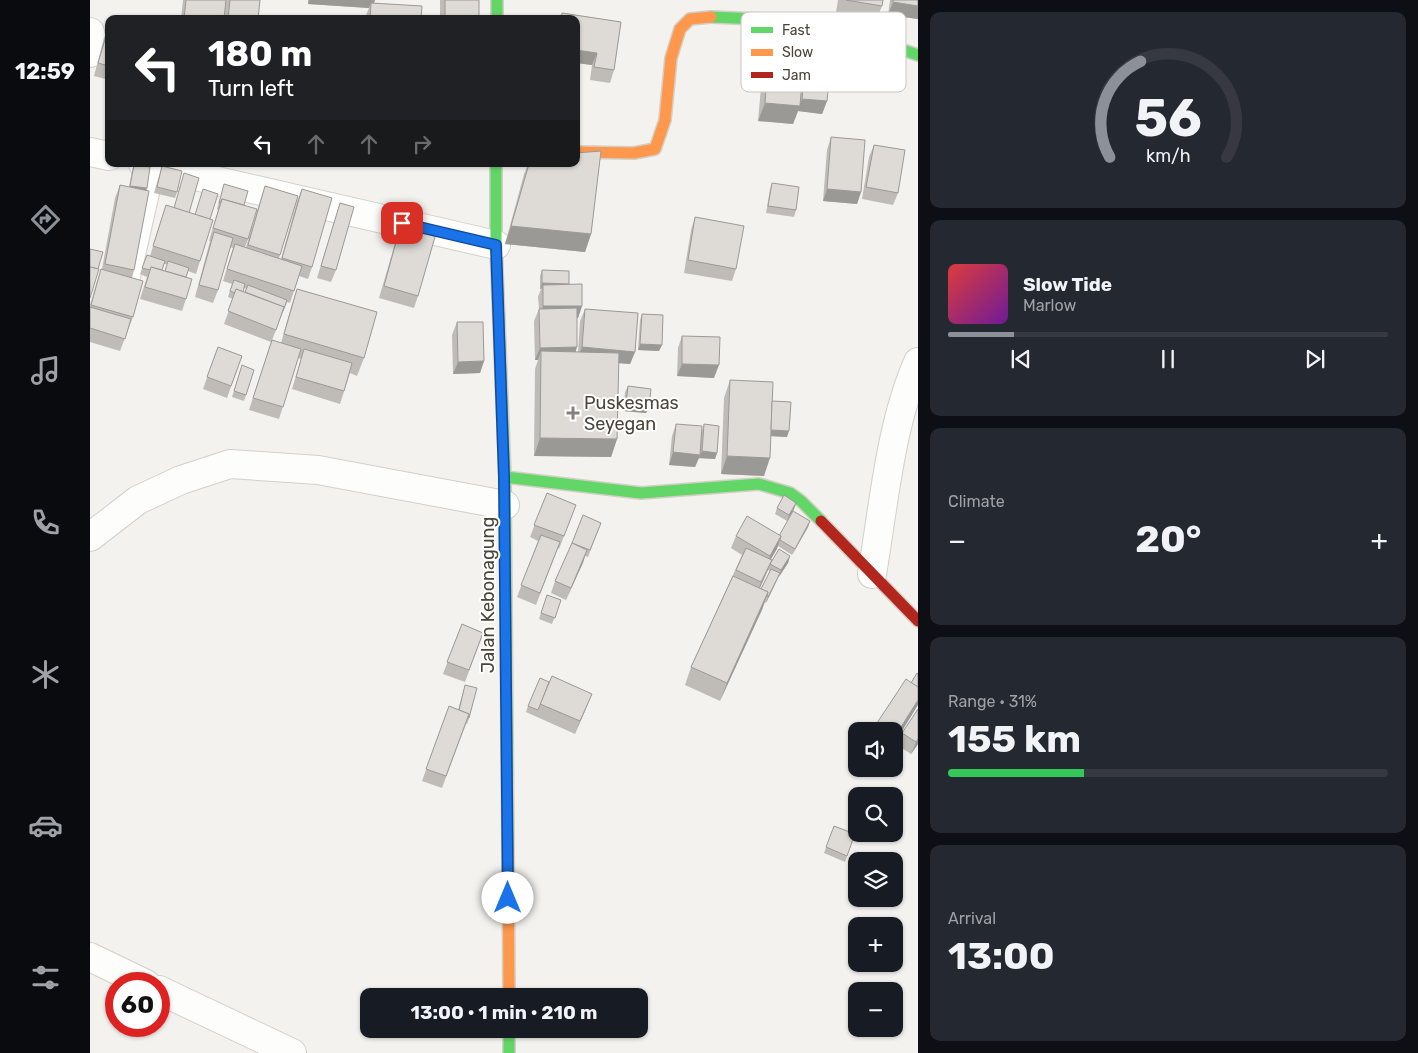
<!DOCTYPE html>
<html lang="en">
<head>
<meta charset="utf-8">
<style>
  :root { --surface:#171b24; --page:#242831; --text:#f1f3f6; --muted:#9ea1a6; --line:#363941; --accent:#8c9099 }
  body { margin:0; font-family:Rubik,sans-serif; background:var(--page); color:var(--text); height:100vh; display:flex; flex-direction:column; font-size:19px; white-space:nowrap }
  * { box-sizing:border-box; margin:0 }
  p { font-size:16px; color:var(--muted) }
  .icon { flex:none; width:28px; height:28px; fill:none; stroke:currentColor; stroke-width:2; stroke-linecap:round; stroke-linejoin:round }
  .map { position:relative; flex:1; overflow:hidden }
  .sheet { display:flex; flex-direction:column; gap:12px; padding:12px; background:#0d0f14; width:500px }
  .sheet>* { flex:none }
  .guide { position:absolute; left:15px; top:15px; width:475px; height:152px; border-radius:10px; box-shadow:0 1px 4px #0004; background:#202124; color:#fff; overflow:hidden }
  .controls { position:absolute; left:758px; top:722px; display:grid; gap:10px }
  .controls a { display:grid; place-items:center; width:55px; height:55px; border-radius:10px; background:var(--surface); box-shadow:0 1px 4px #0004; font-size:25px }
  .speed { position:absolute; left:15px; top:972px; display:flex; gap:10px; font-size:25px; font-weight:700; text-align:center }
  .speed>* { display:grid; place-content:center; width:65px; height:65px; border-radius:50%; background:var(--surface); box-shadow:0 1px 4px #0004; line-height:1 }
  .speed .limit { border:8px solid #d22; background:#fff; color:#111 }
  .pin { position:absolute; display:grid; place-items:center; width:42px; height:42px; color:#fff; margin:-21px; border-radius:10px; box-shadow:0 2px 8px #0006 }
  .me { position:absolute; width:55px; margin:-28px; rotate:0deg; stroke-linejoin:round; filter:drop-shadow(0 0 4px #0008) }
  .turn { display:flex; align-items:center; gap:18px; height:105px; padding:0 20px; font-size:22px }
  .turn .icon { width:65px; height:65px; stroke-width:2.5 }
  .turn b { display:block; font-size:35px; line-height:42px }
  .lanes { display:flex; align-items:center; height:48px; padding:0 20px; background:#0003; justify-content:center; gap:25px; direction:ltr }
  .lanes .off { opacity:.35 }
  .big { font-size:38px; font-weight:700; line-height:1.1 }
  .sheet .card { flex:1; display:flex; flex-direction:column; justify-content:center; gap:8px; min-width:0; padding:0 18px; border-radius:10px; background:var(--page) }
  .sheet .dial { align-items:center; gap:0 }
  .dial svg { height:130px; overflow:visible; fill:none; stroke:var(--line); stroke-width:7; stroke-linecap:round; text-anchor:middle }
  .dial text { fill:var(--text); stroke:none }
  .song { display:flex; align-items:center; gap:15px }
  .cover { width:60px; height:60px; border-radius:8px; background:linear-gradient(135deg,hsl(0 70% 55%),hsl(280 70% 35%)) }
  .played { height:5px; border-radius:2px; background:linear-gradient(90deg,var(--accent) 15%,var(--line) 15%) }
  .keys { display:flex; justify-content:space-around; direction:ltr }
  .heat { display:flex; justify-content:space-between; align-items:center; font-size:28px; direction:ltr }
  .charge { height:8px; border-radius:4px; background:linear-gradient(90deg,#34c759 31%,var(--line) 0) }
  .trip { position:absolute; left:270px; top:988px; width:288px; height:50px; border-radius:10px; background:var(--surface); box-shadow:0 1px 4px #0004; font-weight:700; line-height:50px; text-align:center }
  main { display:flex; flex:1; min-height:0 }
  .tab-bar { display:flex; flex-direction:column; width:90px; justify-content:space-around; align-items:center; background:#090b0e; color:var(--muted) }
  .tab-bar .icon { width:35px; height:35px }
  .tab-bar .selected { color:var(--accent) }
  .tab-bar b { font-size:22px; color:var(--text) }
  .map>svg:first-child { display:block }
  .lines { fill:none; stroke-linecap:round; stroke-linejoin:round }
  .lane-casing { stroke:#d2d0cb; stroke-width:16 }
  .street-casing { stroke:#d2d0cb; stroke-width:30 }
  .fast-casing { stroke:#d3cfc5; stroke-width:14 }
  .slow-casing { stroke:#d3cfc5; stroke-width:14 }
  .jam-casing { stroke:#d3cfc5; stroke-width:14 }
  .lane { stroke:#fdfdfc; stroke-width:14 }
  .street { stroke:#fdfdfc; stroke-width:28 }
  .fast { stroke:#63d668; stroke-width:11 }
  .slow { stroke:#ff974d; stroke-width:11 }
  .jam { stroke:#b3261e; stroke-width:11 }
  .wall { fill:#bfbcb8; fill-rule:evenodd }
  .shaded-wall { fill:#9b9996 }
  .building { fill:#dedbd6; stroke:#9b9996 }
  .route-casing { stroke:#114b97; stroke-width:12 }
  .route { stroke:#1a73e8; stroke-width:9 }
  .poi-dot { fill:#868178; stroke:#fff; stroke-width:2 }
  .labels { text-anchor:middle; dominant-baseline:central; stroke-width:4; stroke-linejoin:round; paint-order:stroke }
  .poi-label { font-size:18px; fill:#4b4439; stroke:#fff; text-anchor:start }
  .street-label { font-size:18px; fill:#4b4439; stroke:#fff }
  .key { fill:#fff; stroke:#c9c7c4; stroke-width:1 }
  .key-label { font-size:14px; fill:#4b4439 }
</style>
</head>
<body>
<main>
<nav class="tab-bar">
<b>12:59</b>
<svg class="icon selected" aria-label="directions" viewBox="0 0 24 24"><path d="M12 3l9 9-9 9-9-9zM9 14v-3h6M13 9l2 2-2 2"/></svg>
<svg class="icon" aria-label="music" viewBox="0 0 24 24"><path d="M9 18V5l10-2v13"/><circle cx="6" cy="18" r="3"/><circle cx="16" cy="16" r="3"/></svg>
<svg class="icon" aria-label="phone" viewBox="0 0 24 24"><path d="M5 4h4l2 5-3 2q2 4 5 5l2-3 5 2v4C11 20 4 13 5 4z"/></svg>
<svg class="icon" aria-label="climate" viewBox="0 0 24 24"><path d="M12 3v18M4 7l16 10M4 17L20 7"/></svg>
<svg class="icon" aria-label="car" viewBox="0 0 24 24"><path d="M5 17H2v-5l4-1 3-4h7l3 4 3 1v5h-3M9 17h6M6 11h13"/><circle cx="7" cy="17" r="2"/><circle cx="17" cy="17" r="2"/></svg>
<svg class="icon" aria-label="filters" viewBox="0 0 24 24"><path d="M4 7h16M4 17h16"/><circle cx="9" cy="7" r="2"/><circle cx="15" cy="17" r="2"/></svg>
</nav>
<div class="map">
<svg width="828" height="1053" viewBox="0 0 828 1053">
  <rect width="100%" height="100%" fill="#f4f2ee"/>
  <g class="lines">
    <defs>
      <polyline id="lane" points="41,286 68,167"/>
      <g id="street">
        <polyline points="0,32 3,47 0,53"/>
        <polyline points="0,152 19,156"/>
        <polyline points="53,164 406,245"/>
        <polyline points="0,537 48,500 91,480 140,464 228,470 415,505"/>
        <path d="M 782,574 C 794,504 800,426 828,362"/>
        <polyline points="0,957 56,984"/>
        <polyline points="69,990 202,1053"/>
      </g>
      <g id="fast">
        <polyline points="407,0 407,19"/>
        <polyline points="621,17 718,21 760,32 828,55"/>
        <polyline points="406,164 406,245 415,477 418,850"/>
        <polyline points="415,477 551,493 669,484 700,493 711,501 731,521"/>
        <polyline points="419,1029 419,1053"/>
      </g>
      <g id="slow">
        <polyline points="486,152 544,153 565,149 575,120 581,58 590,29 600,19 621,17"/>
        <polyline points="418,850 419,996"/>
      </g>
      <polyline id="jam" points="731,521 828,621"/>
    </defs>
    <use href="#lane" class="lane-casing"/>
    <use href="#street" class="street-casing"/>
    <use href="#fast" class="fast-casing"/>
    <use href="#slow" class="slow-casing"/>
    <use href="#jam" class="jam-casing"/>
    <use href="#lane" class="lane"/>
    <use href="#street" class="street"/>
    <use href="#fast" class="fast"/>
    <use href="#slow" class="slow"/>
    <use href="#jam" class="jam"/>
  </g>
  <g class="wall">
    <polygon points="93,0 170,0 168,19 134,19 136,2 134,19 91,19"/>
    <polygon points="218,0 285,0 284,3 331,19 276,19 276,15 279,8 218,4"/>
    <polygon points="350,0 389,0 388,19 350,19"/>
    <polygon points="748,0 793,0 792,6 787,18 746,12"/>
    <polygon points="800,0 828,0 828,19 798,15"/>
    <polygon points="472,13 531,22 524,70 520,83 500,80 502,65 486,63 486,19 470,19"/>
    <polygon points="682,13 728,60 737,101 732,114 708,111 703,124 668,121 676,31"/>
    <polygon points="19,26 19,80 4,76 14,38"/>
    <polygon points="741,137 771,192 767,204 733,201 737,150"/>
    <polygon points="784,145 808,193 803,205 772,199 779,157"/>
    <polygon points="438,164 486,164 501,234 495,252 415,244 434,174"/>
    <polygon points="44,165 56,190 44,270 42,278 43,317 30,351 0,342 0,305 7,281 12,269 25,198 30,185 39,187 42,171"/>
    <polygon points="72,166 87,192 85,198 64,193"/>
    <path d="M 94,173 L 99,213 L 120,219 L 110,261 L 106,274 L 98,271 L 96,277 L 96,299 L 92,311 L 50,299 L 57,277 L 50,274 L 57,255 L 60,256 L 76,205 L 84,208 ZM 74,264 L 77,264 L 75,271 L 72,270 Z"/>
    <polygon points="682,183 706,210 704,217 676,213 680,189"/>
    <path d="M 134,184 L 154,205 L 158,239 L 155,247 L 156,247 L 171,198 L 175,186 L 208,196 L 189,258 L 191,259 L 207,201 L 212,189 L 222,267 L 218,279 L 209,276 L 200,303 L 197,302 L 182,340 L 191,343 L 201,307 L 207,289 L 274,358 L 267,376 L 260,373 L 250,404 L 202,389 L 211,359 L 208,358 L 189,419 L 159,410 L 181,342 L 134,324 L 143,299 L 138,297 L 142,284 L 133,281 L 143,248 L 140,247 L 128,290 L 123,303 L 105,297 L 120,241 L 119,241 L 128,210 L 127,209 ZM 154,288 L 157,289 L 155,292 L 153,292 Z"/>
    <polygon points="250,203 246,270 241,282 227,278 246,216"/>
    <polygon points="605,217 646,269 642,281 594,273 601,230"/>
    <polygon points="312,220 328,296 324,308 289,298 308,233"/>
    <polygon points="452,270 479,284 492,306 488,318 487,318 486,352 488,352 490,321 495,309 545,352 540,364 528,363 527,439 521,457 444,456 445,369 448,360 445,360 444,321 449,309 448,297 451,289 450,289 450,276"/>
    <polygon points="552,314 572,345 569,351 548,350 550,320"/>
    <polygon points="367,322 394,361 390,373 363,374 362,335"/>
    <polygon points="592,336 624,378 587,376 588,348"/>
    <polygon points="128,347 152,356 137,398 113,389"/>
    <polygon points="152,365 164,370 154,401 142,397"/>
    <polygon points="640,380 682,401 697,437 681,436 674,476 631,474 634,398"/>
    <polygon points="538,386 559,407 556,413 533,411 535,392"/>
    <polygon points="586,424 612,431 614,424 627,453 625,459 609,458 610,456 605,467 579,465 582,436"/>
    <polygon points="457,493 486,505 469,549 468,548 446,605 427,597 448,541 440,537"/>
    <polygon points="706,503 704,509 697,521 685,514 687,508"/>
    <path d="M 720,521 L 718,527 L 702,555 L 688,546 L 680,559 L 682,560 L 700,556 L 698,563 L 689,576 L 676,603 L 675,602 L 630,701 L 595,685 L 601,667 L 652,555 L 641,548 L 646,536 L 689,536 ZM 678,570 L 680,571 L 671,589 L 670,588 Z"/>
    <polygon points="511,523 498,557 495,556 476,600 461,593 465,581"/>
    <polygon points="457,595 471,600 462,624 449,619"/>
    <polygon points="372,624 393,633 375,682 353,674"/>
    <polygon points="459,682 502,694 485,734 436,712 438,706"/>
    <polygon points="821,683 804,744 804,731 784,731 787,723"/>
    <polygon points="375,685 379,718 377,724 376,724 352,788 332,781 359,706 368,710"/>
    <polygon points="828,709 828,744 821,754 807,745 812,733"/>
    <polygon points="744,826 765,834 755,862 734,853"/>
  </g>
  <g class="shaded-wall">
    <polygon points="219,0 285,0 282,8 281,3 279,8 218,4"/>
    <polygon points="803,2 828,6 828,19 798,15"/>
    <polygon points="389,16 388,19 354,19 355,17"/>
    <polygon points="486,50 507,53 502,65 486,63"/>
    <polygon points="712,99 737,101 732,114 708,111 703,124 668,121 675,103 709,106"/>
    <polygon points="40,186 57,188 55,195 38,192"/>
    <polygon points="737,189 771,192 767,204 733,201"/>
    <polygon points="421,226 501,234 495,252 415,244"/>
    <polygon points="452,283 479,284 453,285 451,289 450,289"/>
    <polygon points="453,306 492,306 488,318 449,319"/>
    <polygon points="550,344 572,345 569,351 548,350"/>
    <polygon points="487,347 483,360 451,351 448,360 445,360 450,348"/>
    <polygon points="492,347 545,352 540,364 487,360"/>
    <polygon points="394,361 390,373 363,374 368,362"/>
    <polygon points="592,364 629,365 624,378 587,376"/>
    <polygon points="536,404 559,407 556,413 533,411"/>
    <polygon points="680,430 699,431 697,437 678,436"/>
    <polygon points="450,438 527,439 521,457 444,456"/>
    <polygon points="612,451 627,453 625,459 609,458"/>
    <polygon points="583,452 610,455 605,467 579,465"/>
    <polygon points="637,456 680,458 674,476 631,474"/>
    <polygon points="706,503 704,509 697,521 699,515"/>
    <polygon points="720,521 718,527 702,555 705,549"/>
    <polygon points="691,536 687,549 675,569 680,556"/>
    <polygon points="497,550 493,563 476,600 481,588"/>
    <polygon points="700,556 698,563 689,577 691,570"/>
    <polygon points="682,560 677,572 667,594 671,582"/>
    <polygon points="690,573 687,580 676,603 678,597"/>
    <polygon points="678,592 672,610 630,701 637,683"/>
    <polygon points="502,694 497,706 485,734 490,721"/>
    <polygon points="828,700 828,705 804,744 804,741 806,735"/>
    <polygon points="828,739 828,744 821,754 826,742"/>
  </g>
  <g class="building">
    <polygon points="96,0 136,0 134,19 94,19"/>
    <polygon points="140,0 170,0 168,19 138,19"/>
    <polygon points="355,0 389,0 389,16 355,17"/>
    <polygon points="756,0 793,0 792,6"/>
    <polygon points="803,0 828,0 828,6 803,2"/>
    <polygon points="281,3 332,6 331,19 280,19"/>
    <polygon points="472,13 531,22 524,70 504,67 507,53 486,50 486,19 471,19"/>
    <polygon points="682,13 717,16 710,106 675,103"/>
    <polygon points="19,26 19,66 8,63"/>
    <polygon points="716,59 741,61 737,101 712,99"/>
    <polygon points="741,137 775,140 771,192 737,189"/>
    <polygon points="784,145 815,150 808,193 776,187"/>
    <polygon points="511,151 501,234 421,226 439,164 486,164 486,153"/>
    <polygon points="44,165 60,167 57,188 40,186"/>
    <polygon points="72,166 92,171 87,192 67,187"/>
    <polygon points="94,173 109,178 99,213 84,208"/>
    <polygon points="682,183 709,187 706,210 678,206"/>
    <polygon points="134,184 158,191 154,205 132,199 130,203 129,203"/>
    <polygon points="30,185 59,191 44,270 15,264"/>
    <polygon points="175,186 208,196 190,255 158,245"/>
    <polygon points="113,189 128,194 120,219 105,215"/>
    <polygon points="212,189 242,198 222,267 192,258"/>
    <polygon points="132,199 167,209 158,239 123,228"/>
    <polygon points="250,203 264,207 246,270 231,266"/>
    <polygon points="76,205 123,220 110,261 63,246"/>
    <polygon points="605,217 654,226 646,269 598,260"/>
    <polygon points="312,220 347,230 328,296 294,286"/>
    <polygon points="124,232 143,238 128,290 109,285"/>
    <polygon points="145,244 212,266 204,291 137,269"/>
    <polygon points="0,249 13,252 8,269 0,267"/>
    <polygon points="57,255 75,261 72,270 61,267 60,270 52,268"/>
    <polygon points="78,261 99,268 96,277 75,271"/>
    <polygon points="0,267 9,269 0,298"/>
    <polygon points="61,267 102,279 96,299 55,287"/>
    <polygon points="11,269 53,281 43,317 1,305"/>
    <polygon points="452,270 479,271 479,284 452,283"/>
    <polygon points="144,280 155,284 153,292 146,289 145,293 140,291"/>
    <polygon points="492,284 492,306 453,306 453,285"/>
    <polygon points="158,285 197,300 193,311 192,311 194,307 155,292"/>
    <polygon points="146,289 194,307 186,330 138,311"/>
    <polygon points="207,289 287,312 274,358 194,334"/>
    <polygon points="0,307 41,319 35,339 0,328"/>
    <polygon points="487,308 487,347 450,348 449,309"/>
    <polygon points="495,309 548,313 545,352 492,347"/>
    <polygon points="552,314 573,315 572,345 550,344"/>
    <polygon points="367,322 393,322 394,361 368,362"/>
    <polygon points="592,336 630,337 629,365 592,364"/>
    <polygon points="182,340 211,349 193,407 163,398"/>
    <polygon points="128,347 152,356 141,386 117,377"/>
    <polygon points="214,349 262,363 254,391 206,377"/>
    <polygon points="451,351 529,353 527,439 450,438"/>
    <polygon points="152,365 164,370 156,395 144,391"/>
    <polygon points="640,380 683,382 680,458 637,456"/>
    <polygon points="538,386 561,389 559,407 536,404"/>
    <polygon points="682,401 701,402 699,431 681,430"/>
    <polygon points="586,424 612,426 610,455 583,452"/>
    <polygon points="614,424 629,426 627,453 612,451"/>
    <polygon points="457,493 486,505 474,536 444,525"/>
    <polygon points="694,495 706,503 699,515 687,508"/>
    <polygon points="703,511 720,521 705,549 690,540 691,536 689,536"/>
    <polygon points="493,515 511,523 500,550 482,543"/>
    <polygon points="657,516 691,536 680,556 646,536"/>
    <polygon points="451,535 470,542 450,593 431,585"/>
    <polygon points="482,543 497,550 481,588 465,581"/>
    <polygon points="656,548 682,560 671,582 646,570"/>
    <polygon points="689,549 700,556 691,570 680,564"/>
    <polygon points="681,569 690,573 678,597 677,596 678,592 671,589"/>
    <polygon points="643,576 678,592 637,683 601,667"/>
    <polygon points="457,595 471,600 465,618 451,613"/>
    <polygon points="372,624 393,633 379,670 357,662"/>
    <polygon points="827,673 828,674 828,687 821,683"/>
    <polygon points="462,676 502,694 490,721 450,704"/>
    <polygon points="450,678 459,682 448,710 438,706"/>
    <polygon points="816,679 828,687 828,700 806,735 804,734 804,731 799,731 787,723"/>
    <polygon points="375,685 387,688 379,718 378,718 379,714 369,710"/>
    <polygon points="359,706 379,714 356,776 336,769"/>
    <polygon points="828,709 828,739 826,742 812,733"/>
    <polygon points="744,826 765,834 757,856 736,847"/>
  </g>
  <g class="lines">
    <defs>
      <polyline id="route" points="312,223 406,245 414,477 418,898"/>
    </defs>
    <use href="#route" class="route-casing"/>
    <use href="#route" class="route"/>
  </g>
  <path class="poi-dot" d="M480.5 405.5h5v5h5v5h-5v5h-5v-5h-5v-5h5z"/>
  <g class="labels">
    <g class="poi-label">
      <text x="494" y="403">Puskesmas<tspan x="494" dy="21">Seyegan</tspan></text>
    </g>
    <g class="street-label">
      <text transform="translate(398 595) rotate(-90)">Jalan Kebonagung</text>
    </g>
  </g>
  <rect x="651" y="12" width="165" height="80" rx="8" class="key"/>
  <rect x="661" y="27" width="22" height="6" fill="#63d668"/>
  <rect x="661" y="49" width="22" height="7" fill="#ff974d"/>
  <rect x="661" y="72" width="22" height="6" fill="#b3261e"/>
  <g class="key-label">
    <text x="692" y="35">Fast</text>
    <text x="692" y="57">Slow</text>
    <text x="692" y="80">Jam</text>
  </g>
</svg>
<div class="controls">
<a><svg class="icon" aria-label="sound" viewBox="0 0 24 24"><path d="M4 9h4l5-4v14l-5-4H4zM17 9q2 3 0 6"/></svg></a>
<a><svg class="icon" aria-label="search" viewBox="0 0 24 24"><circle cx="10" cy="10" r="6"/><path d="M15 15l6 6"/></svg></a>
<a><svg class="icon" aria-label="layers" viewBox="0 0 24 24"><path d="M12 4l9 5-9 5-9-5zM3 14l9 5 9-5"/></svg></a>
<a>+</a>
<a>−</a>
</div>
<div class="speed"><div class="limit">60</div></div>
<div class="pin" style="left:312px;top:223px;background:#d93025"><svg class="icon" aria-label="arrive" viewBox="0 0 24 24"><path d="M6 21V4h12l-3 4 3 4H6"/></svg></div>
<svg class="me" style="left:418px;top:898px" viewBox="-20 -20 40 40"><circle r="19" fill="#fff"/><path d="M0-13L10 11 0 6-10 11z" fill="#1a73e8"/></svg>
<div class="trip">13:00 · 1 min · 210 m</div>
<div class="guide">
<div class="turn"><svg class="icon" aria-label="left" viewBox="0 0 24 24"><path d="M17 20v-9H6M10 6l-5 5 5 5"/></svg><div><b>180 m</b>Turn left</div></div>
<div class="lanes"><svg class="icon" aria-label="left" viewBox="0 0 24 24"><path d="M17 20v-9H6M10 6l-5 5 5 5"/></svg><svg class="icon off" aria-label="ahead" viewBox="0 0 24 24"><path d="M12 20V5M6 11l6-6 6 6"/></svg><svg class="icon off" aria-label="ahead" viewBox="0 0 24 24"><path d="M12 20V5M6 11l6-6 6 6"/></svg><svg class="icon off" aria-label="right" viewBox="0 0 24 24"><path d="M7 20v-9h11M14 6l5 5-5 5"/></svg></div>
</div>
</div>
<section class="sheet">
<div class="card dial"><svg viewBox="0 0 100 80">
<path d="M14 69A42 42 0 1 1 86 69"/>
<path d="M14 69A42 42 0 0 1 33 10" stroke="#8c9099"/>
<text x="50" y="56" font-size="32" font-weight="700">56</text>
<text x="50" y="72" font-size="11">km/h</text>
</svg></div>
<div class="card">
<div class="song"><i class="cover"></i><div><b>Slow Tide</b><p>Marlow</p></div></div>
<div class="played"></div>
<div class="keys"><svg class="icon" aria-label="previous" viewBox="0 0 24 24"><path d="M18 5L8 12l10 7zM5 5v14"/></svg><svg class="icon" aria-label="pause" viewBox="0 0 24 24"><path d="M8 5v14M16 5v14"/></svg><svg class="icon" aria-label="next" viewBox="0 0 24 24"><path d="M6 5l10 7-10 7zM19 5v14"/></svg></div>
</div>
<div class="card"><p>Climate</p>
<div class="heat"><a>−</a><b class="big">20°</b><a>+</a></div>
</div>
<div class="card"><p>Range · 31%</p><b class="big">155 km</b><div class="charge"></div></div>
<div class="card"><p>Arrival</p><b class="big">13:00</b></div>
</section>
</main>
</body>
</html>
